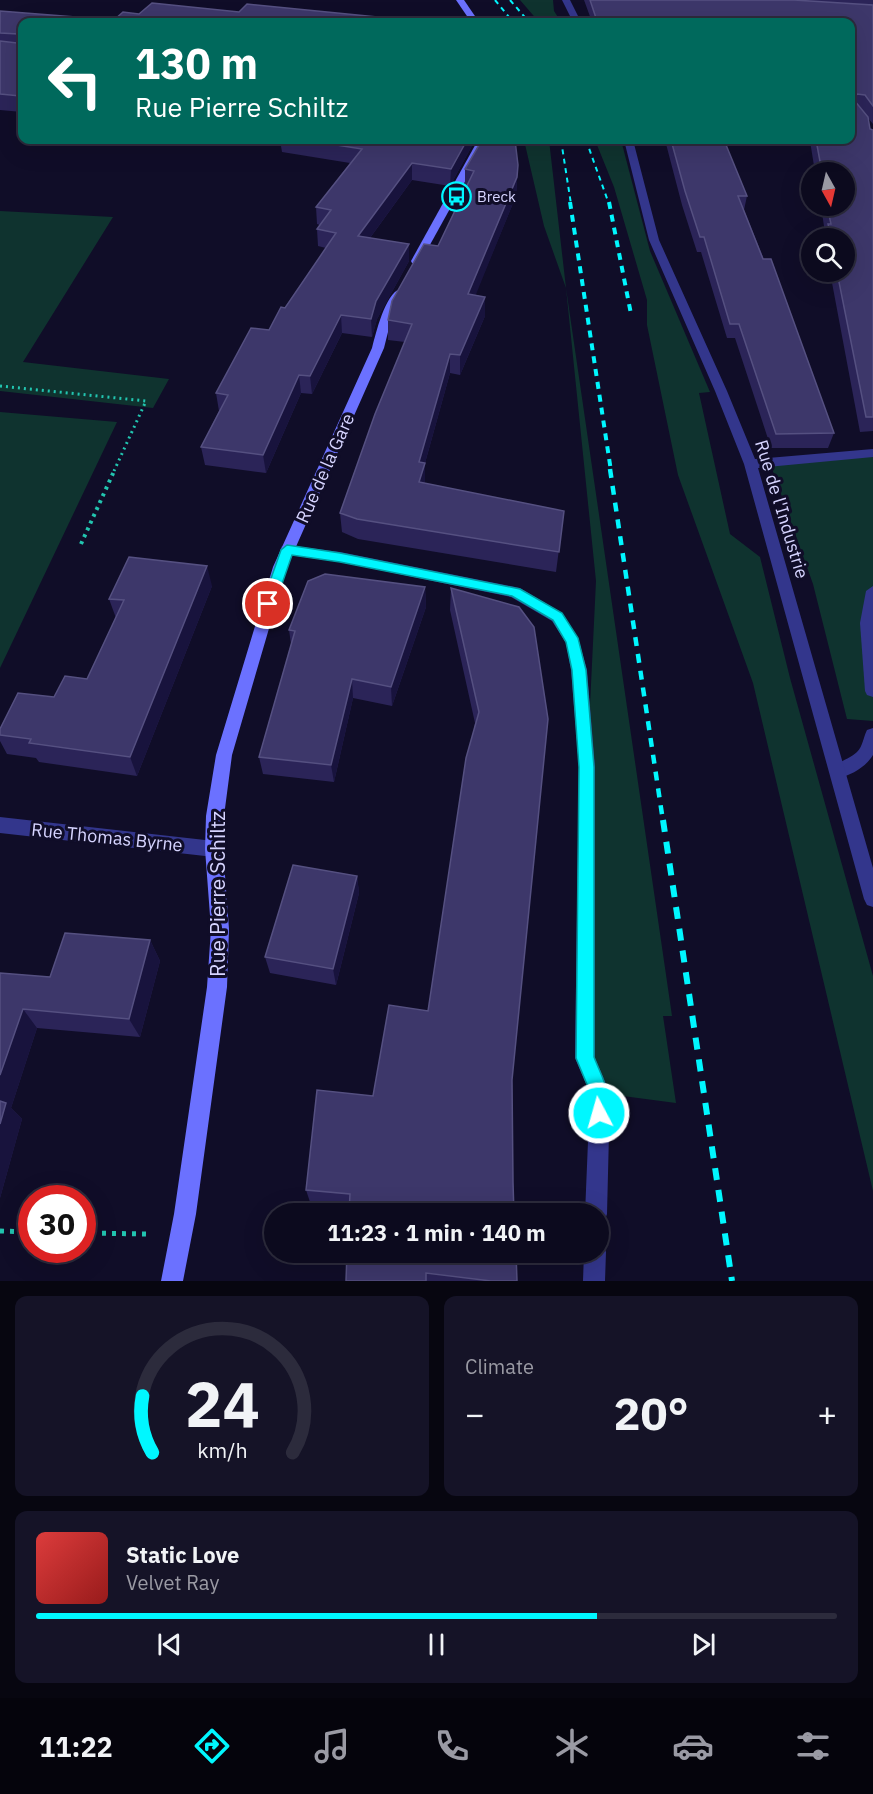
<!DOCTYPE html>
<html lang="en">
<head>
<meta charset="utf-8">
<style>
  :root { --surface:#0c0a1e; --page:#151327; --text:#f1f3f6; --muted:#9a9aa4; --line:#2c2b3c; --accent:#00f7ff }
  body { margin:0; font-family:"IBM Plex Sans",sans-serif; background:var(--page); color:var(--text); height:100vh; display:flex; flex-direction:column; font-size:22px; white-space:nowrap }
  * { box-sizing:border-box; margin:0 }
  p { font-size:20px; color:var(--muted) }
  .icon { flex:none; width:33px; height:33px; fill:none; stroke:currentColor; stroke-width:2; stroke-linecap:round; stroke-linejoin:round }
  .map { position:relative; height:1281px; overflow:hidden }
  .sheet { display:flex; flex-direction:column; gap:15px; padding:15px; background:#070610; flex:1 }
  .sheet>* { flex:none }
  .banner { position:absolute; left:18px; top:18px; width:837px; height:126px; border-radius:12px; box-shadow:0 6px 24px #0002,0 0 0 2px var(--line); background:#00695c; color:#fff; overflow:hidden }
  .needle { width:39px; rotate:172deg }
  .tools { position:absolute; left:801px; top:162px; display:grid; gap:12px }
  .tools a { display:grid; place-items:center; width:54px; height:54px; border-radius:50%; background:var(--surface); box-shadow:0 6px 24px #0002,0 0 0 2px var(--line); font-size:30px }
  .speed { position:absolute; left:18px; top:1185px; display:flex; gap:12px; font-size:30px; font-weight:700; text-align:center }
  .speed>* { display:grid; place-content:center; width:78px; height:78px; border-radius:50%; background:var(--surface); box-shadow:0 6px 24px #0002,0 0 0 2px var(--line); line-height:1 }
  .speed .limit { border:9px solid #d22; background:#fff; color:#111 }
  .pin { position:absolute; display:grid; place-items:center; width:51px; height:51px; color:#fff; margin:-26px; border:3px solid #fff; border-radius:50%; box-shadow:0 2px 6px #0007 }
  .me { position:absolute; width:66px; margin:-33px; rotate:354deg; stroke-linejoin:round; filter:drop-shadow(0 0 4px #0008) }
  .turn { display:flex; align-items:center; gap:21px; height:126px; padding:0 18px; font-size:27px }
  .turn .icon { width:78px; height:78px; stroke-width:2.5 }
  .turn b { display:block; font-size:42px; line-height:51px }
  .big { font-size:45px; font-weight:800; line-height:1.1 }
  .sheet .widget { flex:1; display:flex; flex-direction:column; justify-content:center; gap:9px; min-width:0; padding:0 21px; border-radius:12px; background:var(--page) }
  .sheet .dial { align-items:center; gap:0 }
  .dial svg { height:156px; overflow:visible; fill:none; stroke:var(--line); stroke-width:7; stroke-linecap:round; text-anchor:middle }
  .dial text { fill:var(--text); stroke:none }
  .song { display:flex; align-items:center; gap:18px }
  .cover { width:72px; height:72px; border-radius:9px; background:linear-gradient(135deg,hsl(0 70% 55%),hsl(0 70% 35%)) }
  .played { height:6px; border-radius:3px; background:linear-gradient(90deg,var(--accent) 70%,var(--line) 70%) }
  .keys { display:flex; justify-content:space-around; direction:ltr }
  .heat { display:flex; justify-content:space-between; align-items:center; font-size:33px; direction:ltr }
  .sheet .tiles { flex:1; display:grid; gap:15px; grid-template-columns:1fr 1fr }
  .widget:last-child { grid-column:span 2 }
  .trip { position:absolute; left:264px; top:1203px; width:345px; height:60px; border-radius:30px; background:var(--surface); box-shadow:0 6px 24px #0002,0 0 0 2px var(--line); font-weight:800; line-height:60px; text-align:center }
  .tabs { display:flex; height:96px; justify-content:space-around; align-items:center; background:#05040c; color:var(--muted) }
  .tabs .icon { width:42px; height:42px }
  .tabs .on { color:var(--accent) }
  .tabs b { font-size:27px; color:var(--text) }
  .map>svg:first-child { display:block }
  .green { fill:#0f332f }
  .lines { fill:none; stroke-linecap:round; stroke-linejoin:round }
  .path-far2 { stroke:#22c5b0; stroke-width:3; stroke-dasharray:2 4; stroke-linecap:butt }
  .path-far1 { stroke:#22c5b0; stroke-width:4; stroke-dasharray:3 4.5; stroke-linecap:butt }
  .path { stroke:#22c5b0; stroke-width:5; stroke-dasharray:4 6; stroke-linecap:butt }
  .service { fill:#33368c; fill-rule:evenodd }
  .minor { fill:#33368c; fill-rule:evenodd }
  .secondary { fill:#6b71ff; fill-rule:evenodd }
  .rail-far3 { stroke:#00f7ff; stroke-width:2; stroke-dasharray:5 4.5; stroke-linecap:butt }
  .rail-far2 { stroke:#00f7ff; stroke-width:4; stroke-dasharray:7 6; stroke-linecap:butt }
  .rail-far1 { stroke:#00f7ff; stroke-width:4.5; stroke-dasharray:9 8; stroke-linecap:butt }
  .rail { stroke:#00f7ff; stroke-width:6; stroke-dasharray:12 10; stroke-linecap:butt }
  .wall { fill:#2b2458 }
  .shaded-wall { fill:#18133d }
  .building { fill:#3d376a; stroke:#555081; stroke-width:1.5 }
  .route { fill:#00f7ff; stroke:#00a1a6; stroke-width:1.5 }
  .labels { text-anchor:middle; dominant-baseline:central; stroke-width:6; stroke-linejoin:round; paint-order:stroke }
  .far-poi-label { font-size:15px; fill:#d6d4ff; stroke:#100d28; text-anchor:start }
  .street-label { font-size:18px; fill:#d6d4ff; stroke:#100d28 }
  .near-street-label { font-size:21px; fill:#d6d4ff; stroke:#100d28 }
</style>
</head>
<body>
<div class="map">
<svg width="873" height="1281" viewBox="0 0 873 1281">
  <rect width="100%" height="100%" fill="#100d28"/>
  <g class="green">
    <polygon points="520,0 553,0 554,11 561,22 539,22"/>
    <polygon points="524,140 549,140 566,288 672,1016 663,1016 676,1103 600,1093 585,1058 587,767 596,581 566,288 544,226"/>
    <polygon points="595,140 621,140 650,251 710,392 699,393 730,534 760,557 790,678 873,976 873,1191 753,683 678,475 647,325 647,300 614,187"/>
    <polygon points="0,211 113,217 23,362 169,379 153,408 0,391"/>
    <polygon points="0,412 117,422 0,668"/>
    <polygon points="873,453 873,721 847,719 813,584 770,463"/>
  </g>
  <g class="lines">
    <polyline class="path-far2" points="0,386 146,401 114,471"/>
    <polyline class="path-far1" points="81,544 115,469"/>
    <g class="path">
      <polyline points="0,1231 32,1232"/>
      <polyline points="82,1233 148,1234"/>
    </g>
    <g class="service">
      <polygon points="873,586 873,697 867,695 865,691 860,623 866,591"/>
      <path d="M 873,728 L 873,755 C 865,768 852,774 838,779 L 832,777 L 830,772 C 834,762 849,760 857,752 C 863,746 863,738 867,730 Z"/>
    </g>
    <g class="minor">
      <polygon points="562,0 570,0 581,22 573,22"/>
      <polygon points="624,140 633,140 659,240 727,391 755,459 873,449 873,457 758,468 873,868 873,907 867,905 864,899 744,464 715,391 649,240"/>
      <polygon points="287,545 340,552 520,588 562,613 578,638 587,670 595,767 595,1058 610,1093 607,1214 604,1222 598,1224 598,1214 585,1214 590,1093 575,1058 579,767 571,670 566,643 552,621 511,597 340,562 282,554 280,550 282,546"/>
      <polygon points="0,817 214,841 220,844 223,849 220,854 214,857 0,833"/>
      <polygon points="598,1242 603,1244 606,1252 605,1281 583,1281 584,1252 598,1252"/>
    </g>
    <g class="secondary">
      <polygon points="456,0 464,0 479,22 471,22"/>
      <polygon points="478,140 488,140 421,261 416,264 412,263 411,261"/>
      <path d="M 400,289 L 405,292 L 391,320 L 384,348 L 287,567 L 232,755 L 224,816 L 223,849 L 229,929 L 227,987 L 196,1214 L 183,1281 L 161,1281 L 174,1214 L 207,987 L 211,929 L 205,849 L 206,816 L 216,755 L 273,567 L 372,348 C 376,333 385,294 400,289 Z"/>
    </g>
    <g class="rail-far3">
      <polyline points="495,0 513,22"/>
      <polyline points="510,0 529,22"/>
      <polyline points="561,140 571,204"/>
      <polyline points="586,140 609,204"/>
    </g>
    <g class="rail-far2">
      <polyline points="570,202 611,471"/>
      <polyline points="609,202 631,314"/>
    </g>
    <polyline class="rail-far1" points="610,469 663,821"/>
    <polyline class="rail" points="663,820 732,1281"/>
  </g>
  <g class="wall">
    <polygon points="584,0 873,0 873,124 868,118 870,129 873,130 873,431 860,432 830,272 844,272 844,238 824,238 825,233 821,206 844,206 844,172 815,172 810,141 741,140 850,140 850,22 592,22"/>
    <polygon points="0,11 114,20 139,14 239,12 428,22 22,22 22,112 0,110"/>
    <polygon points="280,140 475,140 473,144 450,186 412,180 370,238 409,244 409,261 377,319 372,337 342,333 312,394 301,393 266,473 205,465 201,447 219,411 216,393 269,330 326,248 318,246 317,229 320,225 317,224 316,207 350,163 282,152"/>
    <polygon points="665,140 724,140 747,196 744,210 834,433 828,448 771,448 735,338 727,338 701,252 697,252 682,205"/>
    <polygon points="518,165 516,196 475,295 485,297 485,316 460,375 450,373 425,463 424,484 564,511 556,572 358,539 342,532 340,513 405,342 388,340 388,320 438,246 465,188 465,169"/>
    <polygon points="212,586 137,776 39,762 36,758 7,754 0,741 0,729 87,679 116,618 109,599"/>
    <polygon points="425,587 426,607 392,706 353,698 334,782 263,774 259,757 291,644 289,630"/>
    <polygon points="451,588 548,719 349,1206 310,1202 306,1190 373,1096 428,1011 475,723 450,610"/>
    <polygon points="357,876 359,893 336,985 270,973 265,957"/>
    <polygon points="150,940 160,961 140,1037 37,1028 11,1108 22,1119 0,1198 0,973 50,977"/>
    <polygon points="347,1252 517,1281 346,1281"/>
  </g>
  <g class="shaded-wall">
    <polygon points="22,93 22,106 20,96"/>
    <polygon points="467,140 475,140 473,144 450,186 451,169"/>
    <polygon points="412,163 412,180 359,253 358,236"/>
    <polygon points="518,165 516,196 468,314 468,294"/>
    <polygon points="409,244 409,261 377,319 372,337 371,319 376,301"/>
    <polygon points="485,297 485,316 460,375 460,355"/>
    <polygon points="341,315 342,333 312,394 310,376"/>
    <polygon points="450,354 450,373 425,463 425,482 419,502 419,462"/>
    <polygon points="299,375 301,393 266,473 263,455"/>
    <polygon points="207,566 212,586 137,776 130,757"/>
    <polygon points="425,587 426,607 392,706 391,687"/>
    <polygon points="352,679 353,698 334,782 331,765"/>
    <polygon points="357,876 359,893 336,985 333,969"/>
    <polygon points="150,940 160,961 140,1037 129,1019"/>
    <polygon points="23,1009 37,1028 11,1108 22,1119 0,1198 0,1075"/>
  </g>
  <g class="building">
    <polygon points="590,0 794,0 873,5 873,106 865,95 857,94 854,100 868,117 870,129 873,130 873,417 866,417 837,272 844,272 844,238 831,238 828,224 831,224 827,206 844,206 844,172 822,172 816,140 850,140 850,22 610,22 609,19 596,18"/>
    <polygon points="152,3 239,12 247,4 428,22 22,22 22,93 20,96 0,94 0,41 17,43 20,40 18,34 0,33 0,11 114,20 123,12 139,14"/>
    <polygon points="305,140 467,140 451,169 412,163 358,236 409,244 376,301 371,319 341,315 310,376 299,375 263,455 201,447 228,395 216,393 251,328 269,330 281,307 285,308 336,233 317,229 331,210 316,207 362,149"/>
    <polygon points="482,140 515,140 518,165 517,177 468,294 485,297 460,355 450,354 419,462 425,463 419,482 564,511 559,552 357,519 340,513 375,414 412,324 388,320 392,301 424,244 438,246 474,171 465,169"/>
    <polygon points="671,140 724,140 747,196 738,196 763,259 771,259 834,433 776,434 739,324 730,324 704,237 700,237 685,191"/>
    <polygon points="129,557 207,566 130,757 29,743 31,739 0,735 0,729 18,693 54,697 65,676 87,679 124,600 109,599"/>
    <polygon points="325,574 425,587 391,687 352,679 331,765 259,757 295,631 289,630 308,581"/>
    <polygon points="451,588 519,607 534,627 548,719 512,1080 513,1182 514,1214 349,1214 350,1194 306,1190 317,1090 373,1096 389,1005 428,1011 466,758 479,712"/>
    <polygon points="293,865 357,876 333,969 265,957"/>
    <polygon points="65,933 150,940 129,1019 23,1009 0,1075 0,973 50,977"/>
    <polygon points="0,1101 6,1103 0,1124"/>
    <polygon points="347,1252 516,1252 517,1281 491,1281 426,1273 426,1281 346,1281"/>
  </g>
  <path class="route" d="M 287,545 L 340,553 L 520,589 L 562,613 L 578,638 L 586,670 L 594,767 L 594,1057 C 602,1078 615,1098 606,1120 L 599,1123 L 593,1120 L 590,1113 L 591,1094 L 576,1058 L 579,767 L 572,670 L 566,642 L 553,620 L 512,596 L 340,562 L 292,555 L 275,604 L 268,609 L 264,608 L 262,604 L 281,550 Z"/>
  <defs>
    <symbol id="bus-ring" viewBox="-11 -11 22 22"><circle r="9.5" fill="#100d28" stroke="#00f7ff" stroke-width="1.5"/><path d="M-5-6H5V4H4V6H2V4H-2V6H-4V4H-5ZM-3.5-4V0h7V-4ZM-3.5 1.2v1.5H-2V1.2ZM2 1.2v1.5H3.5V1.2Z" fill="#00f7ff"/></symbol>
  </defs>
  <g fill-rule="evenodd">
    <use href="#bus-ring" x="440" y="180" width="33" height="33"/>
  </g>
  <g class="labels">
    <g class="far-poi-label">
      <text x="477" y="196">Breck</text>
    </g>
    <g class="street-label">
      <text transform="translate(325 468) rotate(-66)">Rue de la Gare</text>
      <text transform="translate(782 509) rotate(73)">Rue de l'Industrie</text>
      <text transform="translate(107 837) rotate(6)">Rue Thomas Byrne</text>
    </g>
    <g class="near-street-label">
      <text transform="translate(217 894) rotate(-90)">Rue Pierre Schiltz</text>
    </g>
  </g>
</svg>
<div class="tools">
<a><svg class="needle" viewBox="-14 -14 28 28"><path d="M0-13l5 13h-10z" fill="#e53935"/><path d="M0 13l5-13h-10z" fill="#9a9aa4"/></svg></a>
<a><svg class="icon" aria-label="search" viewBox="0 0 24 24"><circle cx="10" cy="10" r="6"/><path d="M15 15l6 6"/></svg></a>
</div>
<div class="speed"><div class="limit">30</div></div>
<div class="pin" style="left:268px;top:604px;background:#d93025"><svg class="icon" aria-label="arrive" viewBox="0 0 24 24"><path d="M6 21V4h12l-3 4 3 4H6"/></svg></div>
<svg class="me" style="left:599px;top:1113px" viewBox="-20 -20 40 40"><circle r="17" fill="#00f7ff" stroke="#fff" stroke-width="3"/><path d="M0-11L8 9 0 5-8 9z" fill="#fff"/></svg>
<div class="trip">11:23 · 1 min · 140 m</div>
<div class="banner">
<div class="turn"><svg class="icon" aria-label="left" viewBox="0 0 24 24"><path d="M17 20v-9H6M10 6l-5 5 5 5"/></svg><div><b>130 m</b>Rue Pierre Schiltz</div></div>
</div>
</div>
<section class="sheet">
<div class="tiles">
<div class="widget dial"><svg viewBox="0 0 100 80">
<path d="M14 69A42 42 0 1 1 86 69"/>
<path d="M14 69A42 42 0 0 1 9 40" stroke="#00f7ff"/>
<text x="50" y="56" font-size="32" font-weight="700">24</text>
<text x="50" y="72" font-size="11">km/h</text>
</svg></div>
<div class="widget"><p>Climate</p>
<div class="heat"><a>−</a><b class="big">20°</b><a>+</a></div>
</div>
<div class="widget">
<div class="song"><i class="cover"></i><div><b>Static Love</b><p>Velvet Ray</p></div></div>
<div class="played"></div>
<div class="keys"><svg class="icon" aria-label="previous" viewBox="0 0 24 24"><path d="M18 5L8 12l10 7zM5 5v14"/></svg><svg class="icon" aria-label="pause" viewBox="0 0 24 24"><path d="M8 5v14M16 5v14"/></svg><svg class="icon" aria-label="next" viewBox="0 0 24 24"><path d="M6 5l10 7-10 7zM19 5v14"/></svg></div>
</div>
</div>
</section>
<nav class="tabs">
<b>11:22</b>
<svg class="icon on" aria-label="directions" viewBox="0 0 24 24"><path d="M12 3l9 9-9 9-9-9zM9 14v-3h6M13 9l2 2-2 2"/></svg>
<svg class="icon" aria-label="music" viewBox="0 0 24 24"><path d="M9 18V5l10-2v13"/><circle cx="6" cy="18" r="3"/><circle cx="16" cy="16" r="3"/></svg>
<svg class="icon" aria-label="phone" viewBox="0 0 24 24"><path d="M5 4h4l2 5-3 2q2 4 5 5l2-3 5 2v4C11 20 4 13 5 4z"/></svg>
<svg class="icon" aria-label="climate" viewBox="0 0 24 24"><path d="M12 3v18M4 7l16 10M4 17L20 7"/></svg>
<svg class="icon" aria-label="car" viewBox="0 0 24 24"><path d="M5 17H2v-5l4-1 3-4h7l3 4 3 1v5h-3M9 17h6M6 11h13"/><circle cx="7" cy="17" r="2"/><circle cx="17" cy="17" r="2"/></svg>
<svg class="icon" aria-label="filters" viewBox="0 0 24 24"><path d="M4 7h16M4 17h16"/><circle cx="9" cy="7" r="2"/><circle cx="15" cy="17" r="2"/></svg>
</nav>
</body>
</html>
